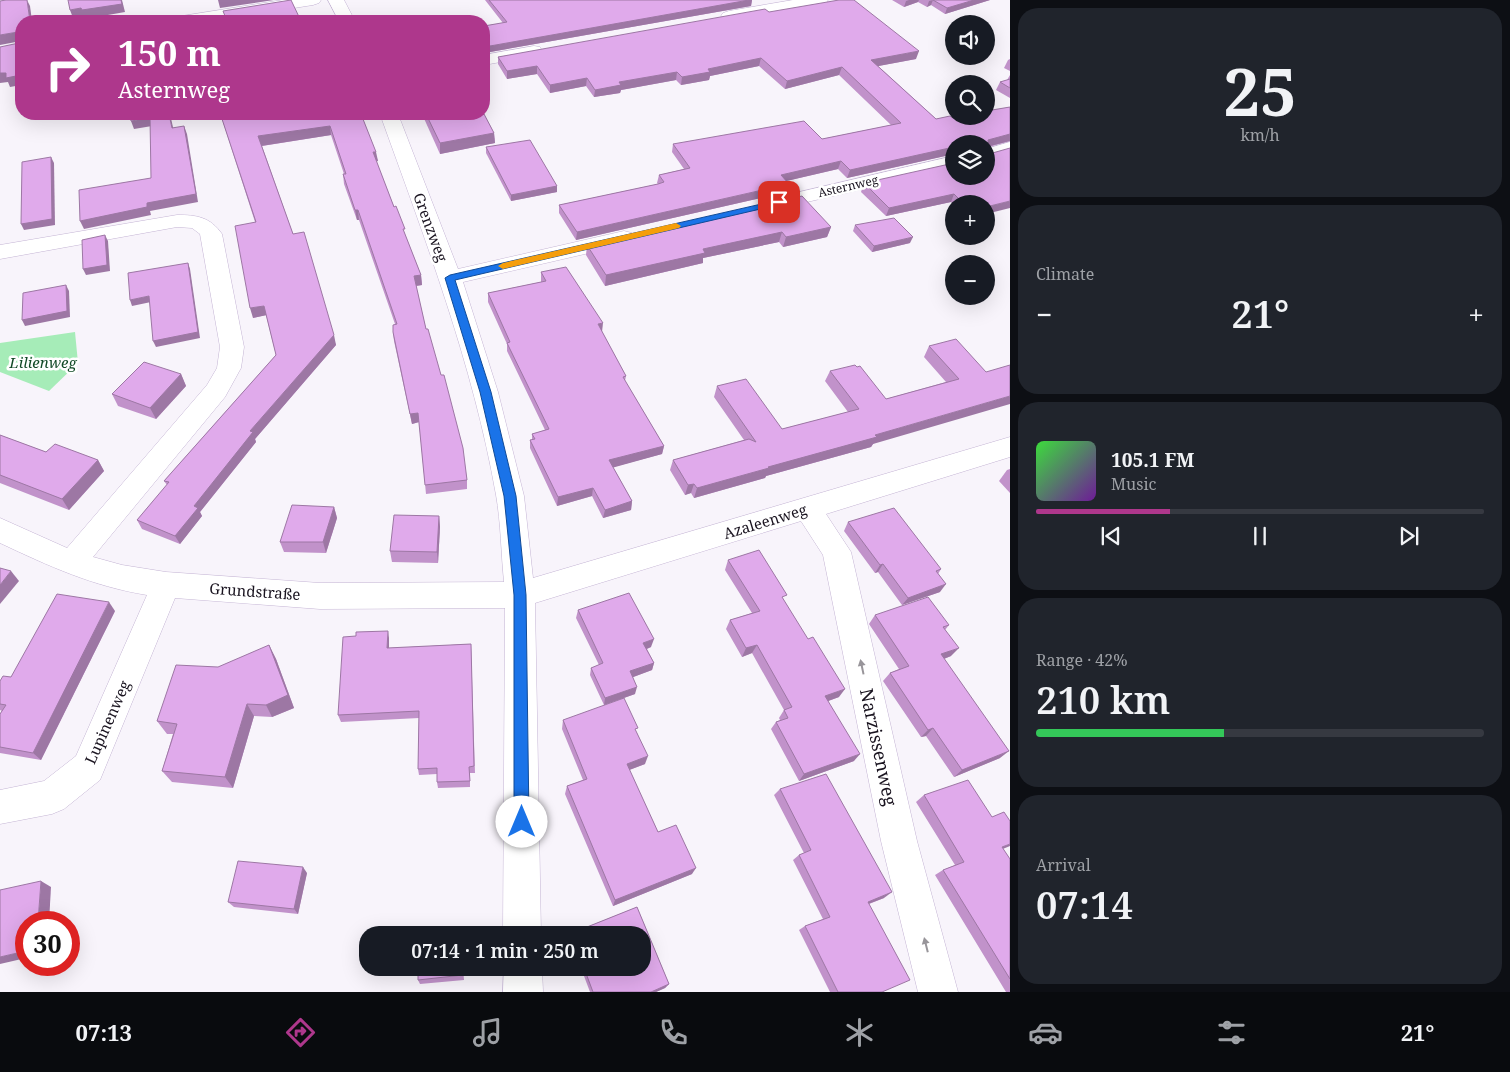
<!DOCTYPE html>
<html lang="en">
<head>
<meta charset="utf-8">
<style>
  :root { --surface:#171b24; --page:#20242c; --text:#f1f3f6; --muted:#9ea1a6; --line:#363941; --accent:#ae378c }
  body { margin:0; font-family:"Noto Serif",serif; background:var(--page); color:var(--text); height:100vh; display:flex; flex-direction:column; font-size:19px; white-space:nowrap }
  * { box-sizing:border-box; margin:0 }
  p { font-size:16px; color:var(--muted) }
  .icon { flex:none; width:28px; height:28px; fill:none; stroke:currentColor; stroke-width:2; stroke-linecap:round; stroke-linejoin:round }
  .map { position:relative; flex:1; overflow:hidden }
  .panel { display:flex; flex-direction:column; gap:8px; padding:8px; background:#0d0f14; width:500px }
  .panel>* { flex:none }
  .top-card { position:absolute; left:15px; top:15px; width:475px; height:105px; border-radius:20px; box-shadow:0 5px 20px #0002; background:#ae378c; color:#fff; overflow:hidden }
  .buttons { position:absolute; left:945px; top:15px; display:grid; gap:10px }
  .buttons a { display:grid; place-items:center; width:50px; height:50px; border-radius:50%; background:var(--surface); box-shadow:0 5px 20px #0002; font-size:25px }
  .speed { position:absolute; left:15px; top:911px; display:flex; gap:10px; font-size:25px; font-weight:700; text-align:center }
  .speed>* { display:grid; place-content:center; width:65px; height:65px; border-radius:50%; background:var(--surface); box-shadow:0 5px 20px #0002; line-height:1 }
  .speed .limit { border:8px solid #d22; background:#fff; color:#111 }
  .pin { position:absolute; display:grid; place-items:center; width:42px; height:42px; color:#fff; margin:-21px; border-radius:10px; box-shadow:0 2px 8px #0006 }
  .me { position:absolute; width:55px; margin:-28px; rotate:0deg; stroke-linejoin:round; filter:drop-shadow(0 0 4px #0008) }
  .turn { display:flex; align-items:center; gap:18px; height:105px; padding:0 20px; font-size:22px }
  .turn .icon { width:65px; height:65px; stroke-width:2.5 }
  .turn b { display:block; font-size:35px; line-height:42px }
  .big { font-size:38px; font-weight:600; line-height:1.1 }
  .panel .tile { flex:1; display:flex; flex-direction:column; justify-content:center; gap:8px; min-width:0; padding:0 18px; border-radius:20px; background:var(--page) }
  .panel .dial { align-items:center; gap:0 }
  .dial b { font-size:65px; line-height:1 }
  .song { display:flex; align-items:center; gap:15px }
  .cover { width:60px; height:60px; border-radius:8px; background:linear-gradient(135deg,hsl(120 70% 55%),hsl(280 70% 35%)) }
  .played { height:5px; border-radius:2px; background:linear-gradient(90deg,var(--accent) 30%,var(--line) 30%) }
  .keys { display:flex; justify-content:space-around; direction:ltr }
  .heat { display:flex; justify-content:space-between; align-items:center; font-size:28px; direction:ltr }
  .charge { height:8px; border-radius:4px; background:linear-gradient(90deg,#34c759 42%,var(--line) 0) }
  .trip { position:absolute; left:359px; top:926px; width:292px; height:50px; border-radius:20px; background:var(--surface); box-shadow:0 5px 20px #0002; font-weight:600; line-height:50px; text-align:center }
  .tab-bar { display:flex; height:80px; justify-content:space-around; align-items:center; background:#090b0e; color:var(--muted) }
  .tab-bar .icon { width:35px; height:35px }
  .tab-bar .on { color:var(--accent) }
  .tab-bar b { font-size:22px; color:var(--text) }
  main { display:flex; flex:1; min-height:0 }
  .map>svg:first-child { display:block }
  .green { fill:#a6ecb8 }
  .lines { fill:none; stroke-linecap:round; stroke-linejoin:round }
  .minor-casing { stroke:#c4b4d4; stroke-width:1 }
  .minor { fill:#fff; fill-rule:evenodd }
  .wall { fill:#c192ca }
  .shaded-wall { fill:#9d77a4 }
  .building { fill:#e0aaeb; stroke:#9d77a4 }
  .oneway { fill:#98959a }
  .route { fill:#1a73e8; stroke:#114b97 }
  .slow { fill:#f59e0b }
  .labels { text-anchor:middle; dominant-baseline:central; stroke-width:5; stroke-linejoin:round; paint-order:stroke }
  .far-street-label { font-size:12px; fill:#19131f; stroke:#fff }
  .street-label { font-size:15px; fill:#19131f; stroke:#fff }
  .park-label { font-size:15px; font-style:italic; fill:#114926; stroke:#fff }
  .near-street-label { font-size:18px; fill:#19131f; stroke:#fff }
</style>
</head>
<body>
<main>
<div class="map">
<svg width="1010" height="992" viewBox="0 0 1010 992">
  <rect width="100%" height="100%" fill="#f8f4fb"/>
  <polygon class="green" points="75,332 78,363 49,391 0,372 0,343"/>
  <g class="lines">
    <defs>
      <g id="minor">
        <polygon points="283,0 321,0 319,3 313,5 211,21 174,21 176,18 182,16"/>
        <polygon points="328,0 344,0 355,21 339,21"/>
        <polygon points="793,0 828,0 826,3 820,5 729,21 723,19 721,16 723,13 729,11"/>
        <polygon points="534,46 540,47 542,51 540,55 484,65 484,55"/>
        <path d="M 380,114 L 398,114 L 458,269 L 624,231 L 632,233 L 635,238 L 632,243 L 624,245 L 463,282 L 498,392 L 524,496 L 533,578 L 1010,437 L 1010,457 L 826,514 L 851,552 L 917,841 L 958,992 L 918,992 L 881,841 L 823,555 L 801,521 L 535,603 L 541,935 L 503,935 L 505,608 L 320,609 L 175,598 L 100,780 L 64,809 L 52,814 L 0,824 L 0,790 L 44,781 L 76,756 L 147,595 C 92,586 49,566 0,543 L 0,518 L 67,548 L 207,385 L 217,368 L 220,347 L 200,234 L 192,228 L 177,227 L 0,259 L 0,245 L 177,215 C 197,215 210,217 222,234 L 244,347 L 241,368 L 225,397 L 93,557 L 122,565 L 166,572 L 320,583 L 504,582 C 501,553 501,523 496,495 C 473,364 425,239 380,114 Z"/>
        <polygon points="1010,142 1010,154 986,161 986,149"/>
        <polygon points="954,156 954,168 768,211 761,209 758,205 761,201"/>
        <polygon points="504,968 542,968 543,992 503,992"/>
      </g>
    </defs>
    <use href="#minor" class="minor-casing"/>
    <use href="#minor" class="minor"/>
  </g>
  <g class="wall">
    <polygon points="485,0 752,0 751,6 490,52 484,43 484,26 503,23"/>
    <polygon points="892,0 990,0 945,14 931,5 927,7 918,2 904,7"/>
    <polygon points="769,12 916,59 878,66 936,119 953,118 1010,107 1010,141 989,147 986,204 954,204 954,205 951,202 886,216 861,192 864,183 954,176 986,144 954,144 954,154 847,178 838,169 786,181 789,184 787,192 576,240 559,213 559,205 658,184 657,183 659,175 684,169 672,152 673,144 822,139 891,125 839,75 785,89 759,66 710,76 709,80 681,85 676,80 621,90 620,93 594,97 586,86 550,93 537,74 507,79 498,64 498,57"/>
    <polygon points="1010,59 1010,71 1004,68 1008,60"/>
    <polygon points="1010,75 1010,98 996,90 1000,82 1007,80"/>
    <polygon points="361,114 378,161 376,161 421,275 422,285 416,286 426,329 467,480 467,489 426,494 419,422 412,424 394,341 393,332 395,324 359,220 357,220 344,184 343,174 344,174 331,135 262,146 293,234 336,345 255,439 256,442 200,512 202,516 180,544 142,529 137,520 167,485 164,481 276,355 266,315 253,318 255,222 222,119"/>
    <polygon points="422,114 484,114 494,133 495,143 440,154"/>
    <polygon points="486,147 557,186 557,192 511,201 486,153"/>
    <polygon points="855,225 910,243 872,252 853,231"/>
    <polygon points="831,227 827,237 783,247 779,242 703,258 703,263 605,286 586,255 587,245"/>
    <polygon points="541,272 602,332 626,376 625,381 664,446 662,454 613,467 632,501 631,510 603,518 592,496 557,506 530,448 530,440 532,440 532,434 545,430 507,351 507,344 488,302 488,293 541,282"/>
    <polygon points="929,346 986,372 873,444 871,447 766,476 765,478 694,498 691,493 685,495 670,470 673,460 744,440 714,397 717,386 782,429 848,412 825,381 830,371 886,399 946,382 924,357"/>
    <polygon points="181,374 186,386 156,419 118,406 112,394"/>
    <polygon points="0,435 46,452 98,460 104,471 69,510 0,483"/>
    <polygon points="1010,469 1010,493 999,481 1007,470"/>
    <polygon points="334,507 337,518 326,553 284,552 280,542"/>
    <polygon points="439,516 440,527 438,563 392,562 390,551"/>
    <polygon points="848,522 941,569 938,574 940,592 902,605 878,572 875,573 844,531"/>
    <polygon points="728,560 784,601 839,697 828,701 854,761 799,781 771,729 776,722 780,720 779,718 784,710 752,653 742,657 726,629 730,620 752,613 725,570"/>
    <polygon points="578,610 651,647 647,649 654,663 652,670 633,677 635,694 604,705 590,675 591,668 599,665 576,618"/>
    <polygon points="115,611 41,760 0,753 0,714 2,711 0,710 0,681 11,677"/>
    <polygon points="875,615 949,625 945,630 951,656 944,659 1000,758 954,777 926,736 921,737 883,681 890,673 899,669 869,624"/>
    <polygon points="389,638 389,648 471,644 475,773 470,773 470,787 438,788 437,782 437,774 419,775 418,769 419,718 341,722 338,715"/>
    <polygon points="269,645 276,659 294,708 272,717 254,716 233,788 172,782 162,771 173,734 167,734 157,721"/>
    <polygon points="563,720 637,733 645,764 629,770 658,832 692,874 613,906 565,794 567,786 583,780 562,729"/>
    <polygon points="780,789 884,898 869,904 882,992 830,992 799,930 805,926 823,919 793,860 799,855 804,853 774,795"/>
    <polygon points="924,795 1003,849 1010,859 1010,992 1006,992 935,875 943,870 955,865 916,802"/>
    <polygon points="307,873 298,914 234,907 228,902"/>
    <polygon points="637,907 669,984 665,988 656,992 590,992 581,968 642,968 642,935 571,935 572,933"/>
    <polygon points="463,968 464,980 420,984 418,980"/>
  </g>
  <g class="shaded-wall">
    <polygon points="27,0 30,6 32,21 30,21"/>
    <polygon points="121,0 122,0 125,12 85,19 84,16 73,18 70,10"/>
    <polygon points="218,0 274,0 220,8"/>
    <polygon points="749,0 752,0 751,6 490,52 490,46"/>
    <polygon points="909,0 919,0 918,2 904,7 906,1"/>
    <polygon points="933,0 931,5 927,7 929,1"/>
    <polygon points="974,0 990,0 945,14 947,8"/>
    <polygon points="18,32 21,41 0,45 0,35"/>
    <polygon points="919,51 916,59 868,68 871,60"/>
    <polygon points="761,58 759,66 710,76 709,80 681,85 682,77 708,69"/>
    <polygon points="537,66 537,74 507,79 507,71"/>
    <polygon points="842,67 839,75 785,89 787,81"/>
    <polygon points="677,72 676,80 621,90 620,93 594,97 595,90 619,82"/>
    <polygon points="0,73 6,73 21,75 21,85 10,87 8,82 0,83"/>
    <polygon points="587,78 586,86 550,93 550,85"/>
    <polygon points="79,114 108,114 82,119"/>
    <polygon points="169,114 170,114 175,136 172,128"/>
    <polygon points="150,118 152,126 134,129 131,121"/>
    <polygon points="184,126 187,134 198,202 150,211 151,215 84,229 80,221 147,203"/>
    <polygon points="330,126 331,135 261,146 258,136"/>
    <polygon points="494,133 495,143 440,154 440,143"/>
    <polygon points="1010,134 1010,141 986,147 988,140"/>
    <polygon points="954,147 954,154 847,178 850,170"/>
    <polygon points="373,152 376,152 378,161 374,162"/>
    <polygon points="51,157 54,163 55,225 24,230 21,224"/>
    <polygon points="841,161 838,169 778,183 781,175"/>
    <polygon points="789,184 787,192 576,240 577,232"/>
    <polygon points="557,186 557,192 511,201 511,195"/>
    <polygon points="954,194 951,202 886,216 889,208"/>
    <polygon points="1010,201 1010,208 986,214 986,207"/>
    <polygon points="355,210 358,210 359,220 357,220"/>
    <polygon points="831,227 827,237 783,247 786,237"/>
    <polygon points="782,232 779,242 703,258 703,263 605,286 606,275 703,249"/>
    <polygon points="105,235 108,241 110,271 86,275 83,269"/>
    <polygon points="913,237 910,243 872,252 874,246"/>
    <polygon points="188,263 190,269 200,338 156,347 153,341"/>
    <polygon points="421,275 422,285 415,286 414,276"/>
    <polygon points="66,285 69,291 70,317 25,326 22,320"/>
    <polygon points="149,296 151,302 132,306 130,300"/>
    <polygon points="264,306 267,315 253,318 250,308"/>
    <polygon points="603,323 602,332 598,324"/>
    <polygon points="334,335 336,345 255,439 256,442 200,512 202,516 180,544 175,536 194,506 250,431"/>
    <polygon points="181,374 186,386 156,419 150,408"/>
    <polygon points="1010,396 1010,404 873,444 871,447 766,476 765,478 694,498 697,488 875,435"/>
    <polygon points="418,413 419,422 412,424 410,414"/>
    <polygon points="664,446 662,454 608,469 609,460"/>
    <polygon points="98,460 104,471 69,510 62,499"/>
    <polygon points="694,484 691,493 685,495 688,485"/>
    <polygon points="593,488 592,496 557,506 558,497"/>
    <polygon points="632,501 631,510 603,518 605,510"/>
    <polygon points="334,507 337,518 326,553 323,542"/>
    <polygon points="439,516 440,527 438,563 437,552"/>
    <polygon points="883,564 878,572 875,573 880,565"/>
    <polygon points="11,571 19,581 0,604 0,585"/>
    <polygon points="946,584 940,592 902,605 908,598"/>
    <polygon points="109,602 115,611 41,760 33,753"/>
    <polygon points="388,631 389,638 389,656 387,648"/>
    <polygon points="654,639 651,647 641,651 643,643"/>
    <polygon points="269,645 276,659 294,708 272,717 266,705"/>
    <polygon points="757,645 752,653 742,657 746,648"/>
    <polygon points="959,648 951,656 933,663 941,654"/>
    <polygon points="654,663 652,670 628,679 630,671"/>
    <polygon points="637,687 635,694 604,705 605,698"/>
    <polygon points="845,689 839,697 820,704 825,696"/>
    <polygon points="247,704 254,716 233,788 225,777"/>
    <polygon points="933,728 926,736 921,737 928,730"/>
    <polygon points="1009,751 1000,758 954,777 962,770"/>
    <polygon points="860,754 854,761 799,781 804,774"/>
    <polygon points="648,756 645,764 624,772 627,764"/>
    <polygon points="1010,844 1010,846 993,853 1002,847"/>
    <polygon points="303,867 307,873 298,914 294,909"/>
    <polygon points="696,868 692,874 613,906 615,900"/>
    <polygon points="41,881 51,887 49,922 38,922"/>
    <polygon points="892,892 884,898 860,907 868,902"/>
    <polygon points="26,951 26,958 0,964 0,957"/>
    <polygon points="669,984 665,988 656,992 651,992"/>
  </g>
  <g class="building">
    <polygon points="6,0 27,0 30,21 21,21 21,75 6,78 6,73 0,73 0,47 19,43 18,32 0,35 0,1"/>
    <polygon points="68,0 121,0 122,4 82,10 81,8 70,10"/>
    <polygon points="291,0 301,21 227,21 223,11"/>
    <polygon points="489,0 749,0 490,46 484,37 484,26 507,22"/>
    <polygon points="839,0 854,0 919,51 871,60 936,119 950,116 953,118 960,116 986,116 986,111 1010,107 1010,134 988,140 989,154 1010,148 1010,201 986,207 986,204 964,204 954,194 889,208 864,183 954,163 954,176 986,176 986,144 954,144 954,147 850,170 841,161 781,175 789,184 577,232 559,205 658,184 664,182 659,175 690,168 673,144 804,121 822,139 901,123 842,67 787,81 761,58 708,69 710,72 682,77 677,72 619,82 621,85 595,90 587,78 550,85 537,66 507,71 498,57 765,9 769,12"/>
    <polygon points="933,0 974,0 947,8"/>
    <polygon points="1010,79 1010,88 1000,82"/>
    <polygon points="130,114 169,114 172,128 184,126 196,194 147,203 147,207 80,221 79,190 151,178 150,118 131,121"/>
    <polygon points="223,114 361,114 376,152 373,152 394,207 396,206 405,229 403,229 421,275 414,276 426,329 428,329 441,375 444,375 463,448 467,480 425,485 418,413 410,414 393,332 393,325 397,324 358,210 355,210 343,174 346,174 330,126 258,136 293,234 304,232 334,335 250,431 253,432 194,506 198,508 175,536 137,520 169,482 164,481 276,355 264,306 250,308 235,226 256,222 222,119 224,119"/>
    <polygon points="426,114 484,114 494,133 440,143"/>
    <polygon points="530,140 557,186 511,195 486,147"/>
    <polygon points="51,157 52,219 21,224 22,162"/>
    <polygon points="802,196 831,227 786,237 782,232 703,249 705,253 606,275 587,245"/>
    <polygon points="894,218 913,237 874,246 855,225"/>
    <polygon points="105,235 107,265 83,269 82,240"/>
    <polygon points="188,263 198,332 153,341 149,296 130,300 128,273"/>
    <polygon points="566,267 603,323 598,324 626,376 623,377 664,446 609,460 632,501 605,510 593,488 558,497 530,440 535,439 532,434 549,429 507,343 510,342 488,293 546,281 541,272"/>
    <polygon points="66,285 67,311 22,320 23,293"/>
    <polygon points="956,339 986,372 1010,365 1010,396 875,435 877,437 768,467 769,468 697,488 694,484 688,485 673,460 749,439 756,442 717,386 746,379 782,429 859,409 830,371 855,365 857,367 860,366 886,399 959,379 929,346"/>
    <polygon points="144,362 181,374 150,408 112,394"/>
    <polygon points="0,435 46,452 55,444 98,460 62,499 0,475"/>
    <polygon points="292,505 334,507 323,542 280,542"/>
    <polygon points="894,508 941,569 936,571 946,584 908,598 883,564 880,565 848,522"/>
    <polygon points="394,515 439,516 437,552 390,551"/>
    <polygon points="759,550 787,595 782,597 808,639 813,637 845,689 825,696 860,754 804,774 776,722 788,718 784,710 792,707 757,645 746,648 730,620 760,611 728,560"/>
    <polygon points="0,568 11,571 0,585"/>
    <polygon points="629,593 654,639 643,643 654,663 630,671 637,687 605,698 591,668 603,663 578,610"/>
    <polygon points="57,594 109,602 33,753 0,747 0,714 6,705 0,704 0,681 3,676 11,677"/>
    <polygon points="928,597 949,625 943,627 959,648 941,654 1009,751 962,770 933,728 928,730 890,673 909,666 875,615"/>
    <polygon points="388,631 387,648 471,644 474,766 469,767 470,781 437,782 437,768 418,769 419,711 338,715 343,637 356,636 356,632"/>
    <polygon points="269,645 288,695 266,705 247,704 225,777 162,771 177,724 157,721 176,665 218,667"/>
    <polygon points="624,698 638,728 635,729 648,756 627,764 658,832 676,825 696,868 615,900 567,786 587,779 563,720"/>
    <polygon points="826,774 892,892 868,902 910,980 882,992 838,992 805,926 830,917 799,855 811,850 780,789"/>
    <polygon points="968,780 992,817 1004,812 1010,821 1010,844 1002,847 1010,859 1010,979 943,870 964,862 924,795"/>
    <polygon points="238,861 303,867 294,909 228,902"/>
    <polygon points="41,881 38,922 26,922 26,951 0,957 0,890"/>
    <polygon points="637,907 669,984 651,992 593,992 584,968 642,968 642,935 573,935 572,933"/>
    <polygon points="460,929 460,935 417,935 417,932"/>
    <polygon points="418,968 462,968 463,975 418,980"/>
  </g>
  <defs><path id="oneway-solid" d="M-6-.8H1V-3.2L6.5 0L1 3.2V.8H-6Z" transform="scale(1.25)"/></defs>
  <g class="oneway">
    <use href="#oneway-solid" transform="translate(862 667) rotate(-102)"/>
    <use href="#oneway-solid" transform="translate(926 945) rotate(-104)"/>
  </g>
  <polygon class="route" points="779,200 784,202 782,204 455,280 491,392 516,496 526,595 529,822 527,827 522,829 516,827 514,822 514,595 504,496 480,392 445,278 450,275"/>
  <polygon class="slow" points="676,223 681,226 679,228 503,269 498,266 503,263"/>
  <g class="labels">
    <g class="far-street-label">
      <text transform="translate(848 186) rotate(-13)">Asternweg</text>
    </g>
    <g class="street-label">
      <text transform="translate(431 227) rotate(70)">Grenzweg</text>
      <text transform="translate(765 521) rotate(-17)">Azaleenweg</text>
      <text transform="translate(255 591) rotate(4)">Grundstraße</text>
      <text transform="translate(107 722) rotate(-66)">Lupinenweg</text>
    </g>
    <g class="park-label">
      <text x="43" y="362">Lilienweg</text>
    </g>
    <g class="near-street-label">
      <text transform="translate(879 747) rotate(78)">Narzissenweg</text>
    </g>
  </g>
</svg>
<div class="buttons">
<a><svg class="icon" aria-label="sound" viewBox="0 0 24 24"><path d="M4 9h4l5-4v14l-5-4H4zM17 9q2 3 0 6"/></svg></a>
<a><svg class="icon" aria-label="search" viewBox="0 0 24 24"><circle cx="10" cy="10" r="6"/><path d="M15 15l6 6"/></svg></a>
<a><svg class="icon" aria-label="layers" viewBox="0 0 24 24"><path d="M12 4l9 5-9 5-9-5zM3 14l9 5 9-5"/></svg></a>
<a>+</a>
<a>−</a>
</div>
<div class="speed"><div class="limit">30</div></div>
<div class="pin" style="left:779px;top:202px;background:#d93025"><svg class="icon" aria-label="arrive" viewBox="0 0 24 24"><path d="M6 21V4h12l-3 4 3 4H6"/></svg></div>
<svg class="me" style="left:522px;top:822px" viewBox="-20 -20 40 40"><circle r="19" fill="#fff"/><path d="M0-13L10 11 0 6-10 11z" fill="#1a73e8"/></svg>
<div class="trip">07:14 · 1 min · 250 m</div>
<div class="top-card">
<div class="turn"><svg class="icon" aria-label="right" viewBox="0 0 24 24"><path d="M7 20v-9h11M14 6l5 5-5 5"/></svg><div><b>150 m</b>Asternweg</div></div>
</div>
</div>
<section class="panel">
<div class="tile dial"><b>25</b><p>km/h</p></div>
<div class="tile"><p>Climate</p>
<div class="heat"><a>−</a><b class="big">21°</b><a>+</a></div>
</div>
<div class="tile">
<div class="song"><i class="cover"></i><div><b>105.1 FM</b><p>Music</p></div></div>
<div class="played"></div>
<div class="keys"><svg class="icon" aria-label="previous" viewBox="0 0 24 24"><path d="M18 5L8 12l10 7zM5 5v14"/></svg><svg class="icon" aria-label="pause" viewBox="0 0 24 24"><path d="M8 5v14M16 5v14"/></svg><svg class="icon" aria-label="next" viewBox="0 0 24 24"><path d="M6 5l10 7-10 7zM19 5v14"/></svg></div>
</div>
<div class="tile"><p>Range · 42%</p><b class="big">210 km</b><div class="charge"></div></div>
<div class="tile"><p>Arrival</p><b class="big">07:14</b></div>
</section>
</main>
<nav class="tab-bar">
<b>07:13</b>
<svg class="icon on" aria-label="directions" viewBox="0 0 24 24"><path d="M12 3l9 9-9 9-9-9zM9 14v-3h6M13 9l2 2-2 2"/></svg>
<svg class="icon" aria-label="music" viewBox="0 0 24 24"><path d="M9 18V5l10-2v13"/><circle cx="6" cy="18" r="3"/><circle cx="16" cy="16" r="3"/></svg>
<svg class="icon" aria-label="phone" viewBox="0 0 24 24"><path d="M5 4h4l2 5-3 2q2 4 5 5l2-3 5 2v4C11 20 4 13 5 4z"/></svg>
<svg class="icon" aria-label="climate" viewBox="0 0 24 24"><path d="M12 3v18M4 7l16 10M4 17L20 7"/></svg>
<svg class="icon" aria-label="car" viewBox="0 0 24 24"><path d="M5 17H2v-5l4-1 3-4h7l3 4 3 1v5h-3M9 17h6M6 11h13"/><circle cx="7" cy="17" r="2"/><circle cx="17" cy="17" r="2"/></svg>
<svg class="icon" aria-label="filters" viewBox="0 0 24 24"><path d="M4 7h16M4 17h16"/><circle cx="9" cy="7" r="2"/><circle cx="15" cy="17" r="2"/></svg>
<b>21°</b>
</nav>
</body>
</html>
